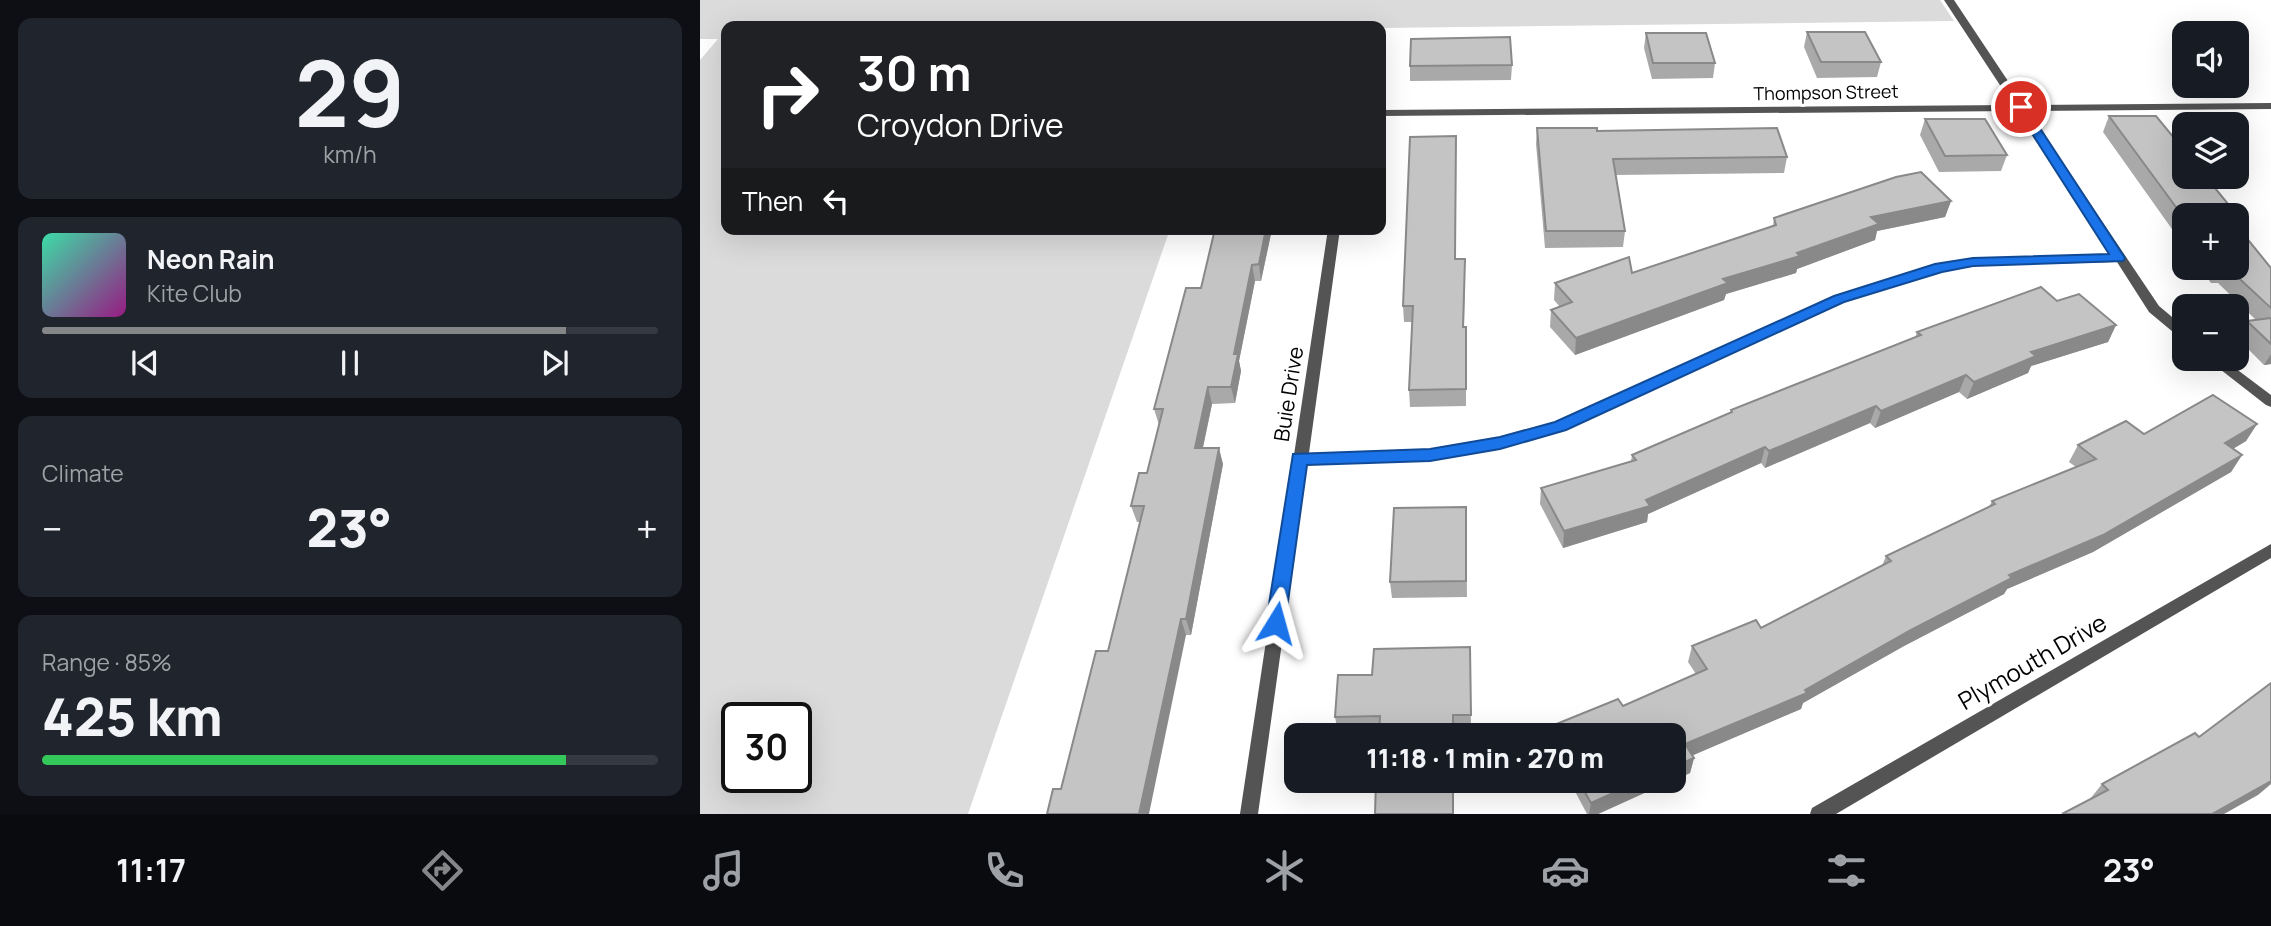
<!DOCTYPE html>
<html lang="en">
<head>
<meta charset="utf-8">
<style>
  :root { --surface:#171b24; --page:#20242c; --text:#f1f3f6; --muted:#9ea1a6; --line:#363941; --accent:#858687 }
  body { margin:0; font-family:Manrope,sans-serif; background:var(--page); color:var(--text); height:100vh; display:flex; flex-direction:column; font-size:26px; white-space:nowrap }
  * { box-sizing:border-box; margin:0 }
  p { font-size:23px; color:var(--muted) }
  .icon { flex:none; width:38px; height:38px; fill:none; stroke:currentColor; stroke-width:2; stroke-linecap:round; stroke-linejoin:round }
  .map { position:relative; flex:1; overflow:hidden }
  .sheet { display:flex; flex-direction:column; gap:18px; padding:18px; background:#0d0f14; width:700px }
  .sheet>* { flex:none }
  .top-card { position:absolute; left:21px; top:21px; width:665px; height:214px; border-radius:14px; box-shadow:0 7px 28px #0002; background:#202124; color:#fff; overflow:hidden }
  .tools { position:absolute; left:1472px; top:21px; display:grid; gap:14px }
  .tools a { display:grid; place-items:center; width:77px; height:77px; border-radius:14px; background:var(--surface); box-shadow:0 7px 28px #0002; font-size:35px }
  .speed { position:absolute; left:21px; top:702px; display:flex; gap:14px; font-size:35px; font-weight:700; text-align:center }
  .speed>* { display:grid; place-content:center; width:91px; height:91px; border-radius:50%; background:var(--surface); box-shadow:0 7px 28px #0002; line-height:1 }
  .speed .limit { border:4px solid #111; border-radius:10px; background:#fff; color:#111 }
  .pin { position:absolute; display:grid; place-items:center; width:60px; height:60px; color:#fff; margin:-30px; border:4px solid #fff; border-radius:50%; box-shadow:0 2px 7px #0007 }
  .me { position:absolute; width:77px; margin:-38px; rotate:8deg; stroke-linejoin:round; filter:drop-shadow(0 0 5px #0008) }
  .turn { display:flex; align-items:center; gap:24px; height:147px; padding:0 21px; font-size:32px }
  .turn .icon { width:91px; height:91px; stroke-width:2.5 }
  .turn b { display:block; font-size:49px; line-height:60px }
  .then { display:flex; align-items:center; height:66px; padding:0 21px; background:#0003; gap:14px; font-size:26px }
  .big { font-size:52px; font-weight:800; line-height:1.1 }
  .sheet .tile { flex:1; display:flex; flex-direction:column; justify-content:center; gap:10px; min-width:0; padding:0 24px; border-radius:14px; background:var(--page) }
  .sheet .dial { align-items:center; gap:0 }
  .dial b { font-size:91px; line-height:1 }
  .song { display:flex; align-items:center; gap:21px }
  .cover { width:84px; height:84px; border-radius:10px; background:linear-gradient(135deg,hsl(160 70% 55%),hsl(310 70% 35%)) }
  .played { height:7px; border-radius:4px; background:linear-gradient(90deg,var(--accent) 85%,var(--line) 85%) }
  .keys { display:flex; justify-content:space-around; direction:ltr }
  .heat { display:flex; justify-content:space-between; align-items:center; font-size:38px; direction:ltr }
  .charge { height:10px; border-radius:5px; background:linear-gradient(90deg,#34c759 85%,var(--line) 0) }
  .trip { position:absolute; left:584px; top:723px; width:402px; height:70px; border-radius:14px; background:var(--surface); box-shadow:0 7px 28px #0002; font-weight:800; line-height:70px; text-align:center }
  .tabs { display:flex; height:112px; justify-content:space-around; align-items:center; background:#090b0e; color:var(--muted) }
  .tabs .icon { width:49px; height:49px }
  .tabs .active { color:var(--accent) }
  .tabs b { font-size:32px; color:var(--text) }
  main { display:flex; flex:1; min-height:0 }
  .map>svg:first-child { display:block }
  .green { fill:#dbdbdb; fill-rule:evenodd }
  .lines { fill:none; stroke-linecap:round; stroke-linejoin:round }
  .street { fill:#545454; fill-rule:evenodd }
  .wall { fill:#a9a9a9 }
  .shaded-wall { fill:#898989 }
  .building { fill:#c4c4c4; stroke:#898989; stroke-width:2 }
  .route { fill:#1a73e8; stroke:#114b97; stroke-width:2 }
  .labels { text-anchor:middle; dominant-baseline:central; stroke-width:6; stroke-linejoin:round; paint-order:stroke }
  .far-street-label { font-size:18px; fill:#000; stroke:#fff }
  .street-label { font-size:21px; fill:#000; stroke:#fff }
  .near-street-label { font-size:24px; fill:#000; stroke:#fff }
</style>
</head>
<body>
<main>
<section class="sheet">
<div class="tile dial"><b>29</b><p>km/h</p></div>
<div class="tile">
<div class="song"><i class="cover"></i><div><b>Neon Rain</b><p>Kite Club</p></div></div>
<div class="played"></div>
<div class="keys"><svg class="icon" aria-label="previous" viewBox="0 0 24 24"><path d="M18 5L8 12l10 7zM5 5v14"/></svg><svg class="icon" aria-label="pause" viewBox="0 0 24 24"><path d="M8 5v14M16 5v14"/></svg><svg class="icon" aria-label="next" viewBox="0 0 24 24"><path d="M6 5l10 7-10 7zM19 5v14"/></svg></div>
</div>
<div class="tile"><p>Climate</p>
<div class="heat"><a>−</a><b class="big">23°</b><a>+</a></div>
</div>
<div class="tile"><p>Range · 85%</p><b class="big">425 km</b><div class="charge"></div></div>
</section>
<div class="map">
<svg width="1571" height="814" viewBox="0 0 1571 814">
  <rect width="100%" height="100%" fill="#fff"/>
  <path class="green" d="M 0,0 L 1240,0 L 1254,21 L 681,28 L 681,26 L 26,26 L 26,229 L 470,229 L 268,814 L 0,814 L 0,60 L 18,39 L 0,39 ZM 37,718 L 96,718 L 96,777 L 37,777 Z"/>
  <g class="lines">
    <g class="street">
      <polygon points="1244,0 1254,0 1324,105 1571,103 1571,109 1328,111 1459,306 1484,327 1484,338 1479,337 1449,312 1417,262 1273,266 1242,272 1143,302 865,430 800,448 730,460 607,464 558,814 540,814 628,229 640,229 609,453 730,450 800,438 855,422 1135,296 1240,264 1273,258 1412,254 1317,111 681,116 681,110 1313,105"/>
      <polygon points="1507,359 1523,359 1571,395 1571,407 1566,405"/>
      <polygon points="1571,544 1571,558 1136,814 1110,814 1112,808"/>
    </g>
  </g>
  <g class="wall">
    <polygon points="1107,32 1181,62 1177,77 1117,78 1104,47"/>
    <polygon points="946,33 1015,63 1013,78 952,79 944,48"/>
    <polygon points="812,65 811,80 710,81 710,66"/>
    <polygon points="1409,116 1533,210 1530,215 1484,215 1484,246 1403,132"/>
    <polygon points="1225,119 1307,155 1301,171 1239,172 1220,135"/>
    <polygon points="837,128 897,131 1087,157 1084,173 916,175 925,231 923,247 845,248 836,144"/>
    <polygon points="1251,201 1245,217 1177,231 1175,240 1097,269 1096,273 1026,294 1024,300 875,355 850,327 851,310 860,307 854,300 855,283 932,273 1073,226 1074,218"/>
    <polygon points="572,229 561,281 555,281 539,361 541,371 535,403 512,404 503,448 523,464 491,635 486,635 361,789 408,651 440,522 437,522 431,506 447,473 459,425 454,409 501,288"/>
    <polygon points="756,259 765,276 764,327 766,327 766,406 710,407 709,390 712,322 704,322 703,306"/>
    <polygon points="1500,268 1571,268 1571,364 1564,365 1537,338 1547,321 1556,320 1518,283 1511,283"/>
    <polygon points="1357,301 1416,325 1408,342 1331,366 1328,373 1267,399 1259,392 1175,428 1170,423 1065,468 1061,463 948,514 947,522 863,548 840,504 841,488 931,461 932,455 1031,413 1031,410 1215,338 1217,332"/>
    <polygon points="1557,424 1546,441 1533,449 1542,455 1531,472 1393,552 1307,589 1304,594 1204,646 1103,703 1101,709 992,755 994,758 990,773 975,780 975,735 849,735 849,727 923,706 996,674 988,662 992,646 1061,628 1182,566 1186,556 1289,507 1292,501 1376,467 1369,462 1378,445 1444,434"/>
    <polygon points="766,507 767,597 692,598 690,582"/>
    <polygon points="770,647 771,730 754,731 754,735 679,735 679,732 638,732 635,717 672,675"/>
    <polygon points="869,780 973,780 898,814 887,814"/>
    <polygon points="1402,784 1558,795 1390,799"/>
  </g>
  <g class="shaded-wall">
    <polygon points="1251,201 1245,217 1177,231 1175,240 1097,269 1096,273 1026,294 1024,300 875,355 876,338 1023,279 1097,253 1171,217"/>
    <polygon points="566,229 572,229 561,281 559,264"/>
    <polygon points="552,265 555,281 539,361 541,371 535,403 531,387 534,354"/>
    <polygon points="1416,325 1408,342 1331,366 1328,373 1267,399 1274,382 1331,352"/>
    <polygon points="1571,354 1571,364 1564,365"/>
    <polygon points="1266,375 1259,392 1175,428 1181,411"/>
    <polygon points="508,387 512,404 499,465 495,448"/>
    <polygon points="1176,406 1170,423 1065,468 1069,451"/>
    <polygon points="1557,424 1546,441 1514,460 1525,443"/>
    <polygon points="1065,447 1061,463 948,514 947,522 863,548 864,531 946,500"/>
    <polygon points="519,448 523,464 491,635 486,619"/>
    <polygon points="1542,455 1531,472 1393,552 1307,589 1304,594 1204,646 1103,703 1101,709 982,760 985,744 1105,690 1309,575"/>
    <polygon points="481,619 486,635 449,814 439,814"/>
    <polygon points="994,758 990,773 975,780 975,766"/>
    <polygon points="942,780 973,780 898,814 889,814 891,803"/>
    <polygon points="1571,781 1571,784 1558,795 1524,814 1512,814"/>
  </g>
  <g class="building">
    <polygon points="1107,32 1165,32 1181,62 1121,62"/>
    <polygon points="946,33 1006,33 1015,63 953,63"/>
    <polygon points="810,37 812,65 710,66 711,39"/>
    <polygon points="1409,116 1456,116 1484,150 1484,177 1506,177 1533,210 1525,210 1529,215 1484,215 1484,218"/>
    <polygon points="1225,119 1285,119 1307,155 1245,156"/>
    <polygon points="837,128 897,128 897,131 1077,128 1087,157 913,159 925,231 846,231"/>
    <polygon points="756,136 755,259 765,259 763,327 766,327 766,389 709,390 713,306 703,306 710,137"/>
    <polygon points="1221,172 1251,201 1171,217 1179,224 1097,253 1100,256 1023,279 1028,283 876,338 851,310 872,302 855,283 929,257 932,273 1076,225 1074,218 1196,177"/>
    <polygon points="1536,225 1571,268 1571,308 1528,268 1536,268"/>
    <polygon points="515,229 566,229 559,264 552,265 534,354 538,354 531,387 508,387 495,448 519,448 486,619 481,619 439,814 347,814 353,789 361,789 396,651 408,651 444,506 431,506 439,473 447,473 463,409 454,409 486,288 501,288"/>
    <polygon points="1341,287 1357,301 1379,294 1416,325 1331,352 1336,356 1274,382 1266,375 1181,411 1176,406 1069,451 1065,447 946,500 950,506 864,531 841,488 936,460 932,455 1032,412 1031,410 1221,335 1217,332"/>
    <polygon points="1571,318 1571,344 1547,321"/>
    <polygon points="1513,395 1557,424 1525,443 1542,455 1403,535 1309,575 1312,578 1211,630 1105,690 1107,693 985,744 994,758 975,766 975,735 854,735 849,727 918,699 923,706 1007,669 992,646 1056,620 1061,628 1191,561 1186,556 1295,504 1292,501 1396,459 1378,445 1426,421 1444,434"/>
    <polygon points="766,507 766,581 690,582 694,508"/>
    <polygon points="770,647 771,715 753,715 753,735 679,735 680,716 635,717 638,675 672,675 674,649"/>
    <polygon points="1571,683 1571,781 1512,814 1362,814 1408,790 1402,784 1495,733 1499,737"/>
    <polygon points="676,780 753,780 753,814 675,814"/>
    <polygon points="878,780 942,780 891,803"/>
  </g>
  <polygon class="route" points="1321,104 1326,107 1425,258 1423,261 1273,266 1242,272 1144,302 866,430 800,449 730,461 607,465 585,623 582,628 576,631 569,628 566,623 593,454 730,449 800,437 855,422 1134,296 1235,264 1273,258 1409,254 1315,107"/>
  <g class="labels">
    <g class="far-street-label">
      <text transform="translate(1126 92) rotate(-1)">Thompson Street</text>
    </g>
    <g class="street-label">
      <text transform="translate(588 394) rotate(-81)">Buie Drive</text>
    </g>
    <g class="near-street-label">
      <text transform="translate(1332 661) rotate(-30)">Plymouth Drive</text>
    </g>
  </g>
</svg>
<div class="tools">
<a><svg class="icon" aria-label="sound" viewBox="0 0 24 24"><path d="M4 9h4l5-4v14l-5-4H4zM17 9q2 3 0 6"/></svg></a>
<a><svg class="icon" aria-label="layers" viewBox="0 0 24 24"><path d="M12 4l9 5-9 5-9-5zM3 14l9 5 9-5"/></svg></a>
<a>+</a>
<a>−</a>
</div>
<div class="speed"><div class="limit">30</div></div>
<div class="pin" style="left:1321px;top:107px;background:#d93025"><svg class="icon" aria-label="arrive" viewBox="0 0 24 24"><path d="M6 21V4h12l-3 4 3 4H6"/></svg></div>
<svg class="me" style="left:576px;top:623px" viewBox="-20 -20 40 40"><path d="M0-17L14 15 0 8-14 15z" fill="#1a73e8" stroke="#fff" stroke-width="4"/></svg>
<div class="trip">11:18 · 1 min · 270 m</div>
<div class="top-card">
<div class="turn"><svg class="icon" aria-label="right" viewBox="0 0 24 24"><path d="M7 20v-9h11M14 6l5 5-5 5"/></svg><div><b>30 m</b>Croydon Drive</div></div>
<div class="then">Then<svg class="icon" aria-label="left" viewBox="0 0 24 24"><path d="M17 20v-9H6M10 6l-5 5 5 5"/></svg></div>
</div>
</div>
</main>
<nav class="tabs">
<b>11:17</b>
<svg class="icon active" aria-label="directions" viewBox="0 0 24 24"><path d="M12 3l9 9-9 9-9-9zM9 14v-3h6M13 9l2 2-2 2"/></svg>
<svg class="icon" aria-label="music" viewBox="0 0 24 24"><path d="M9 18V5l10-2v13"/><circle cx="6" cy="18" r="3"/><circle cx="16" cy="16" r="3"/></svg>
<svg class="icon" aria-label="phone" viewBox="0 0 24 24"><path d="M5 4h4l2 5-3 2q2 4 5 5l2-3 5 2v4C11 20 4 13 5 4z"/></svg>
<svg class="icon" aria-label="climate" viewBox="0 0 24 24"><path d="M12 3v18M4 7l16 10M4 17L20 7"/></svg>
<svg class="icon" aria-label="car" viewBox="0 0 24 24"><path d="M5 17H2v-5l4-1 3-4h7l3 4 3 1v5h-3M9 17h6M6 11h13"/><circle cx="7" cy="17" r="2"/><circle cx="17" cy="17" r="2"/></svg>
<svg class="icon" aria-label="filters" viewBox="0 0 24 24"><path d="M4 7h16M4 17h16"/><circle cx="9" cy="7" r="2"/><circle cx="15" cy="17" r="2"/></svg>
<b>23°</b>
</nav>
</body>
</html>
